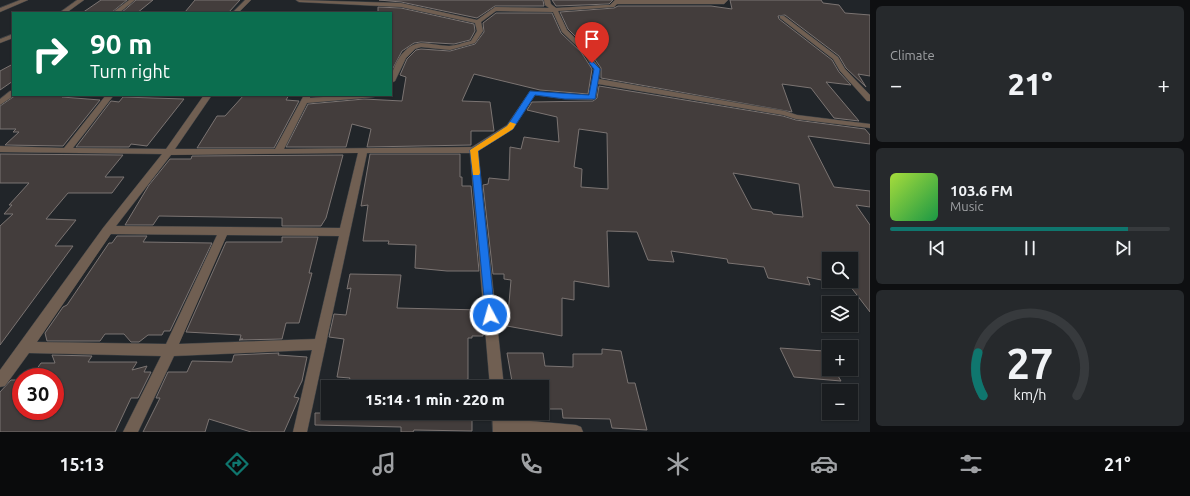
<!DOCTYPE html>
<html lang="en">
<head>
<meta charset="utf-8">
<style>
  :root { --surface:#191c1f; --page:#26292c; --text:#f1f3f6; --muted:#9fa1a4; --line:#373a3d; --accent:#0f766e }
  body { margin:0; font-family:Ubuntu,sans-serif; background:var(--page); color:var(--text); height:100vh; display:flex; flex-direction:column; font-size:15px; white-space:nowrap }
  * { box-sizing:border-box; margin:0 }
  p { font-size:13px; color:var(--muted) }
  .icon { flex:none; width:22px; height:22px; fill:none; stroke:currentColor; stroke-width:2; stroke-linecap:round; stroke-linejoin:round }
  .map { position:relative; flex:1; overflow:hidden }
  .panel { display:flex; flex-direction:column; gap:6px; padding:6px; background:#0e0f11; width:320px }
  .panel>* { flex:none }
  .banner { position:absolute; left:12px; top:12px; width:380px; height:84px; border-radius:0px; box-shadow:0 1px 3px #0004,0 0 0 1px var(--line); background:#0b6e4f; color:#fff; overflow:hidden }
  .tools { position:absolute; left:822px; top:252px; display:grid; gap:8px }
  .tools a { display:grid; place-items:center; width:36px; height:36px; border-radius:0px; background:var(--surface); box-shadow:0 1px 3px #0004,0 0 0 1px var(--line); font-size:20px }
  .speed { position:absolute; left:12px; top:368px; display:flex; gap:8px; font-size:20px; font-weight:700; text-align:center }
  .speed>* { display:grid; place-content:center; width:52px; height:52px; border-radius:50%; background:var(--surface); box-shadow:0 1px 3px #0004,0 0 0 1px var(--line); line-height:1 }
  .speed .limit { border:6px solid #d22; background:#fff; color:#111 }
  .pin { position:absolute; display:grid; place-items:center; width:34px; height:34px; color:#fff; margin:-41px -17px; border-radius:50% 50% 50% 0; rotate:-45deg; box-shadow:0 0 4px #0007 }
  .pin .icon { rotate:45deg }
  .me { position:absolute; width:44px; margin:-22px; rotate:354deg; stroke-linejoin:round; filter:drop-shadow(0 0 3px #0008) }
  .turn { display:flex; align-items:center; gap:14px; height:84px; padding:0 12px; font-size:18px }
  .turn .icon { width:52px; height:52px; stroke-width:2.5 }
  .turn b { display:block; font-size:28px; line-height:34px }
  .big { font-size:30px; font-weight:800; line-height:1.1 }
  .panel .card { flex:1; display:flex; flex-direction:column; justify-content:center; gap:6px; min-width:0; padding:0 14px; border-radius:6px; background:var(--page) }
  .panel .dial { align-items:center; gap:0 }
  .dial svg { height:104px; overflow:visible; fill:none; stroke:var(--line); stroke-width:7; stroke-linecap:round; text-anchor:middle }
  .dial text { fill:var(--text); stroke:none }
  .song { display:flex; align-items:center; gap:12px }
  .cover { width:48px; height:48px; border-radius:6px; background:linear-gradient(135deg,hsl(80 70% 55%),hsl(140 70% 35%)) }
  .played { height:4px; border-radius:2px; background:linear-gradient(90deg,var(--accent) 85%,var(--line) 85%) }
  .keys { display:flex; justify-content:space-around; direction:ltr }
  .heat { display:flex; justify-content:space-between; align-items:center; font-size:22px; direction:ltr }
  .trip { position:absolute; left:321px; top:380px; width:228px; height:40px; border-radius:0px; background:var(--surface); box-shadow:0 1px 3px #0004,0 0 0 1px var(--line); font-weight:800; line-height:40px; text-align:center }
  .dock { display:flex; height:64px; justify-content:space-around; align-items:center; background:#0a0b0c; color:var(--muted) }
  .dock .icon { width:28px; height:28px }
  .dock .selected { color:var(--accent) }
  .dock b { font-size:18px; color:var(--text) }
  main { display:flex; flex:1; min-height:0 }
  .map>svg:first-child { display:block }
  .building { fill:#433d3c; stroke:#7b7472; fill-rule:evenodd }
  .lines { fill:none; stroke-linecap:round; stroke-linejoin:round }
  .minor-casing { stroke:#3e4246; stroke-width:1 }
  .tertiary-casing { stroke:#3e4246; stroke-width:1 }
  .minor { fill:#705f52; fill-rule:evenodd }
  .tertiary { fill:#705f52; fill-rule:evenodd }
  .route { fill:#1a73e8; stroke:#114b97 }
  .slow { fill:#f59e0b }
</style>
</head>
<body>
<main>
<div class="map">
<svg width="870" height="432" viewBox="0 0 870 432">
  <rect width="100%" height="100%" fill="#212529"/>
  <g class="building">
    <polygon points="101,0 127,0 111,13 82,13"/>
    <polygon points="136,0 153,0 137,13 121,13"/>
    <polygon points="195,0 240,0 228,13 185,12"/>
    <polygon points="379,0 543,0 544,6 495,6 477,18 401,2"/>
    <polygon points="552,0 613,0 609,4 556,6"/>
    <polygon points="730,0 821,0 823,3 839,5 845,13 870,15 870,76 858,74 866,87 846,68 839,56 785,15 778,16 779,19 832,60 839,72 851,85 826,82 859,121 834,118 811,88 782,84 792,112 601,78 601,68 587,48 568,29 560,12 614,8 618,6 711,6 732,9"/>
    <polygon points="378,7 401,8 474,24 475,31 470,40 454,44 421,42 414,43 402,51 391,72 391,13 378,13"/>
    <polygon points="496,13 552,13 561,33 581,52 592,69 588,94 540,90 474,74 462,101 490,102 494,131 471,131 471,145 367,147 371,129 352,124 346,147 286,147 308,104 364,99 402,101 406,77 400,75 407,59 416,50 421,49 450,51 475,44 484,32 483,23"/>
    <polygon points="13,64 13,81 0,90 0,71"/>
    <path d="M 599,86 L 783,116 L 796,120 L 865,129 L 870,135 L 870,144 L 808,136 L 834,187 L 870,191 L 870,207 L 856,205 L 870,225 L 870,312 L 850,286 L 807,277 L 810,285 L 768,278 L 764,267 L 728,263 L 727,259 L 671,251 L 674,262 L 648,260 L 637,232 L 607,231 L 609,287 L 574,281 L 574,300 L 562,298 L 562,336 L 507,326 L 511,280 L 504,279 L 504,274 L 493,274 L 483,185 L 488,184 L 489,178 L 509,180 L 510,147 L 521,149 L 524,137 L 559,142 L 557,117 L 527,110 L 532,102 L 593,101 L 597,98 ZM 579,129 L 607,133 L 608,189 L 581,187 L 582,169 L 574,167 ZM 733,173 L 799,184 L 803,217 L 773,214 L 772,212 L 752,209 ZM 829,259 L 851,259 L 851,281 L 829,281 Z"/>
    <polygon points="16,95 65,95 62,97 100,100 63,146 5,145 19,132 13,132 16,129 0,129 0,106"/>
    <polygon points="244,95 289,95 286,100 299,101 274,148 197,148 217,116 225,116"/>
    <polygon points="123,97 184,99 147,146 131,144 129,147 76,147 111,101 119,102"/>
    <polygon points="0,154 123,155 105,177 124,177 112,193 68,193 46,219 76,220 55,246 73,246 0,345 0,226 13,214 4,214 12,205 9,205 29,183 0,183"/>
    <polygon points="370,154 460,154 460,177 462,177 462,186 471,186 479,271 447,271 415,268 416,245 388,244 389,241 363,241 368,205 361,206"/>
    <polygon points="343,155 326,218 321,226 282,226 282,218 159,216 153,225 125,225 149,185 170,159 191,159 192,156"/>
    <polygon points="117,236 147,236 143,242 212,243 170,331 164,331 162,335 148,335 139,342 131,342 124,334 105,334 100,341 47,341 45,333 63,307 67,305 109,243 112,243"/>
    <polygon points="282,237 318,237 309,273 312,273 299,323 286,323 282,339 239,340 243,339 240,339 241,335 186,332 226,242 282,242"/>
    <polygon points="350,274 401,275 397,308 481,310 483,336 472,336 472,338 468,338 468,379 461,381 429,380 429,382 349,380 350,378 337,377 344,339 329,337 334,314 346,315 351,288 347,289"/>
    <polygon points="780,348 824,351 829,361 829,369 834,369 841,381 794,377"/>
    <polygon points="602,349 621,351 628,383 635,383 647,430 612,428 610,419 563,418 562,409 542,409 542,387 513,387 507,353 543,353 545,366 573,367 573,354 602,354"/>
    <polygon points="279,353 278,355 307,357 302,381 294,397 299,398 284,432 251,432 209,419 205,432 143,432 160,398 156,398 168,372 187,372 192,361 232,362 234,355"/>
    <polygon points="52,355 92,356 88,362 137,362 132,370 147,366 144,372 151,372 138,398 131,398 115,432 0,432 0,392 11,380 21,380 21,411 55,411 55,377 31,377 41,363 55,363"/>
    <polygon points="315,413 472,413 472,431 414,430 413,432 401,432 401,427 315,425"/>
  </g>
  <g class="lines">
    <defs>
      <g id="minor">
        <polygon points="20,0 28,0 0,12 0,8"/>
        <polygon points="77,0 84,0 66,13 59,13"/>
        <polygon points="245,0 251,0 238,13 232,13"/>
        <path d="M 296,0 L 401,3 L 477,20 L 495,7 L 549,8 L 545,5 L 544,0 L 550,0 L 551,4 L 556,8 L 605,5 L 610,5 L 615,0 L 728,0 L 724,4 L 617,4 L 614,7 L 558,11 L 567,30 L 586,49 L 600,69 L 599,79 L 785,111 L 797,115 L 870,124 L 870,128 L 796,119 L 783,115 L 598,84 L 596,98 L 592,100 L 565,99 L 535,95 L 513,129 L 478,151 L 504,387 L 490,387 L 470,153 L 367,153 L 307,432 L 293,432 L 312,350 L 174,356 L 138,432 L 123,432 L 161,356 L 29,353 L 5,386 L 0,387 L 0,370 L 103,228 L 162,154 L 0,152 L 0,146 L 64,148 L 106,95 L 114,95 L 73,148 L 166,149 L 204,95 L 212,95 L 175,149 L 275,149 L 304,95 L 310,95 L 310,98 L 348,95 L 378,95 L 374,97 L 307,103 L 284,149 L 472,147 L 507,125 L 530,91 L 589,96 L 594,69 L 582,51 L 562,32 L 553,12 L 496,11 L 481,22 L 483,31 L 475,43 L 450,50 L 421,47 L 415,49 L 406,58 L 395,81 L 391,83 C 391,68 403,44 421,43 C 430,43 440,46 449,46 C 456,46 464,42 471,41 L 477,31 L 475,23 L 401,7 L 299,2 ZM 358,153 L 340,228 L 116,226 L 171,155 ZM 111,234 L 217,235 L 166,344 L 37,342 ZM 227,235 L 339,236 L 315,339 L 179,344 Z"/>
        <polygon points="780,16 784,16 838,57 845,69 870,95 870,101 867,101 840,71 833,59 780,18"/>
        <polygon points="13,34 13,38 0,43 0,39"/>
        <polygon points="492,413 506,413 507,419 576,425 581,427 583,432 493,432"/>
      </g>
      <g id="tertiary">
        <polygon points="129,0 135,0 119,13 112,13"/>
        <polygon points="10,91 13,91 13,95 15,95 0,105 0,99"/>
      </g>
    </defs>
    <use href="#minor" class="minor-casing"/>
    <use href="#tertiary" class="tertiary-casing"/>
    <use href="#minor" class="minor"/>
    <use href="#tertiary" class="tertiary"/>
  </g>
  <polygon class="route" points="592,61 600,69 595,99 565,99 535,95 513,129 478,151 495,315 494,318 486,318 470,150 507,126 530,91 589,95 594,69 589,63"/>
  <polygon class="slow" points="510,122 516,124 513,129 478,151 480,173 479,175 473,175 470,150 507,126"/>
</svg>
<div class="tools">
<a><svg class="icon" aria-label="search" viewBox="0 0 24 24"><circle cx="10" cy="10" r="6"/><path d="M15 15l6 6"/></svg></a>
<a><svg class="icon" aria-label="layers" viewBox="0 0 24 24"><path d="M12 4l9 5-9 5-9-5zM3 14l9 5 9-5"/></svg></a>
<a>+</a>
<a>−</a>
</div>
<div class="speed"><div class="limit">30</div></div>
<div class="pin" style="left:592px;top:63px;background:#d93025"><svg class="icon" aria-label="arrive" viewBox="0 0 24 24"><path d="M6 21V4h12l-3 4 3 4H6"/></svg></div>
<svg class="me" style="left:490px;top:315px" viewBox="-20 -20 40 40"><circle r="17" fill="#1a73e8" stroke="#fff" stroke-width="3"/><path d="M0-11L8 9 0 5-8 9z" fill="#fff"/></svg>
<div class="trip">15:14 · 1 min · 220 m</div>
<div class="banner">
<div class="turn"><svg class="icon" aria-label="right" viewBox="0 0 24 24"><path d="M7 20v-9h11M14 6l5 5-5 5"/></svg><div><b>90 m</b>Turn right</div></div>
</div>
</div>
<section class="panel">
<div class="card"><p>Climate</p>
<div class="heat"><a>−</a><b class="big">21°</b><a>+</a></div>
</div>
<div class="card">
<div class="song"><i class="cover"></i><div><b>103.6 FM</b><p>Music</p></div></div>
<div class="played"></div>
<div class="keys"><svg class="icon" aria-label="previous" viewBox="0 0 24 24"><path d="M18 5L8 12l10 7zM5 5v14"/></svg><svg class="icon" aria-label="pause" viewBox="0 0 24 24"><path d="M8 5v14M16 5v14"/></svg><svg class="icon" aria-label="next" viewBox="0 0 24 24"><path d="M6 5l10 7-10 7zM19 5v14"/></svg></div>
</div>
<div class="card dial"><svg viewBox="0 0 100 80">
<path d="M14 69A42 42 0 1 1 86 69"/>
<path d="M14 69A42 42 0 0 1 10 36" stroke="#0f766e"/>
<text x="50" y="56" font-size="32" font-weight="700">27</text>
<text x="50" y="72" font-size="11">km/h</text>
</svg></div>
</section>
</main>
<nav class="dock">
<b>15:13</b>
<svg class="icon selected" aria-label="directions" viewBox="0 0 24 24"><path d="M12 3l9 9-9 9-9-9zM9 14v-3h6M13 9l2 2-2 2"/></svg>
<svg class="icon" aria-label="music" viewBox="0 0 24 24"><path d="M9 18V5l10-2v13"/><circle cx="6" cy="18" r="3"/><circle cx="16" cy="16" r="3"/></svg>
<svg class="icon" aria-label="phone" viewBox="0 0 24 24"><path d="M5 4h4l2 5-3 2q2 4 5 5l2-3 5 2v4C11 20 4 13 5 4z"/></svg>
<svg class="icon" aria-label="climate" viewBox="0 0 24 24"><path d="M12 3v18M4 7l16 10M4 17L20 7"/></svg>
<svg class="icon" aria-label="car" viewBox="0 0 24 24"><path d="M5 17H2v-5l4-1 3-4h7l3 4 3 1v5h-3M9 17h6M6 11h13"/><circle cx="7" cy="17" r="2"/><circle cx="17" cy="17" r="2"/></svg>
<svg class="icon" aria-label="filters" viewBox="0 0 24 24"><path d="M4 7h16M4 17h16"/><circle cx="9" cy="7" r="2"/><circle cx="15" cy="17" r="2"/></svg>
<b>21°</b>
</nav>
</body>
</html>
